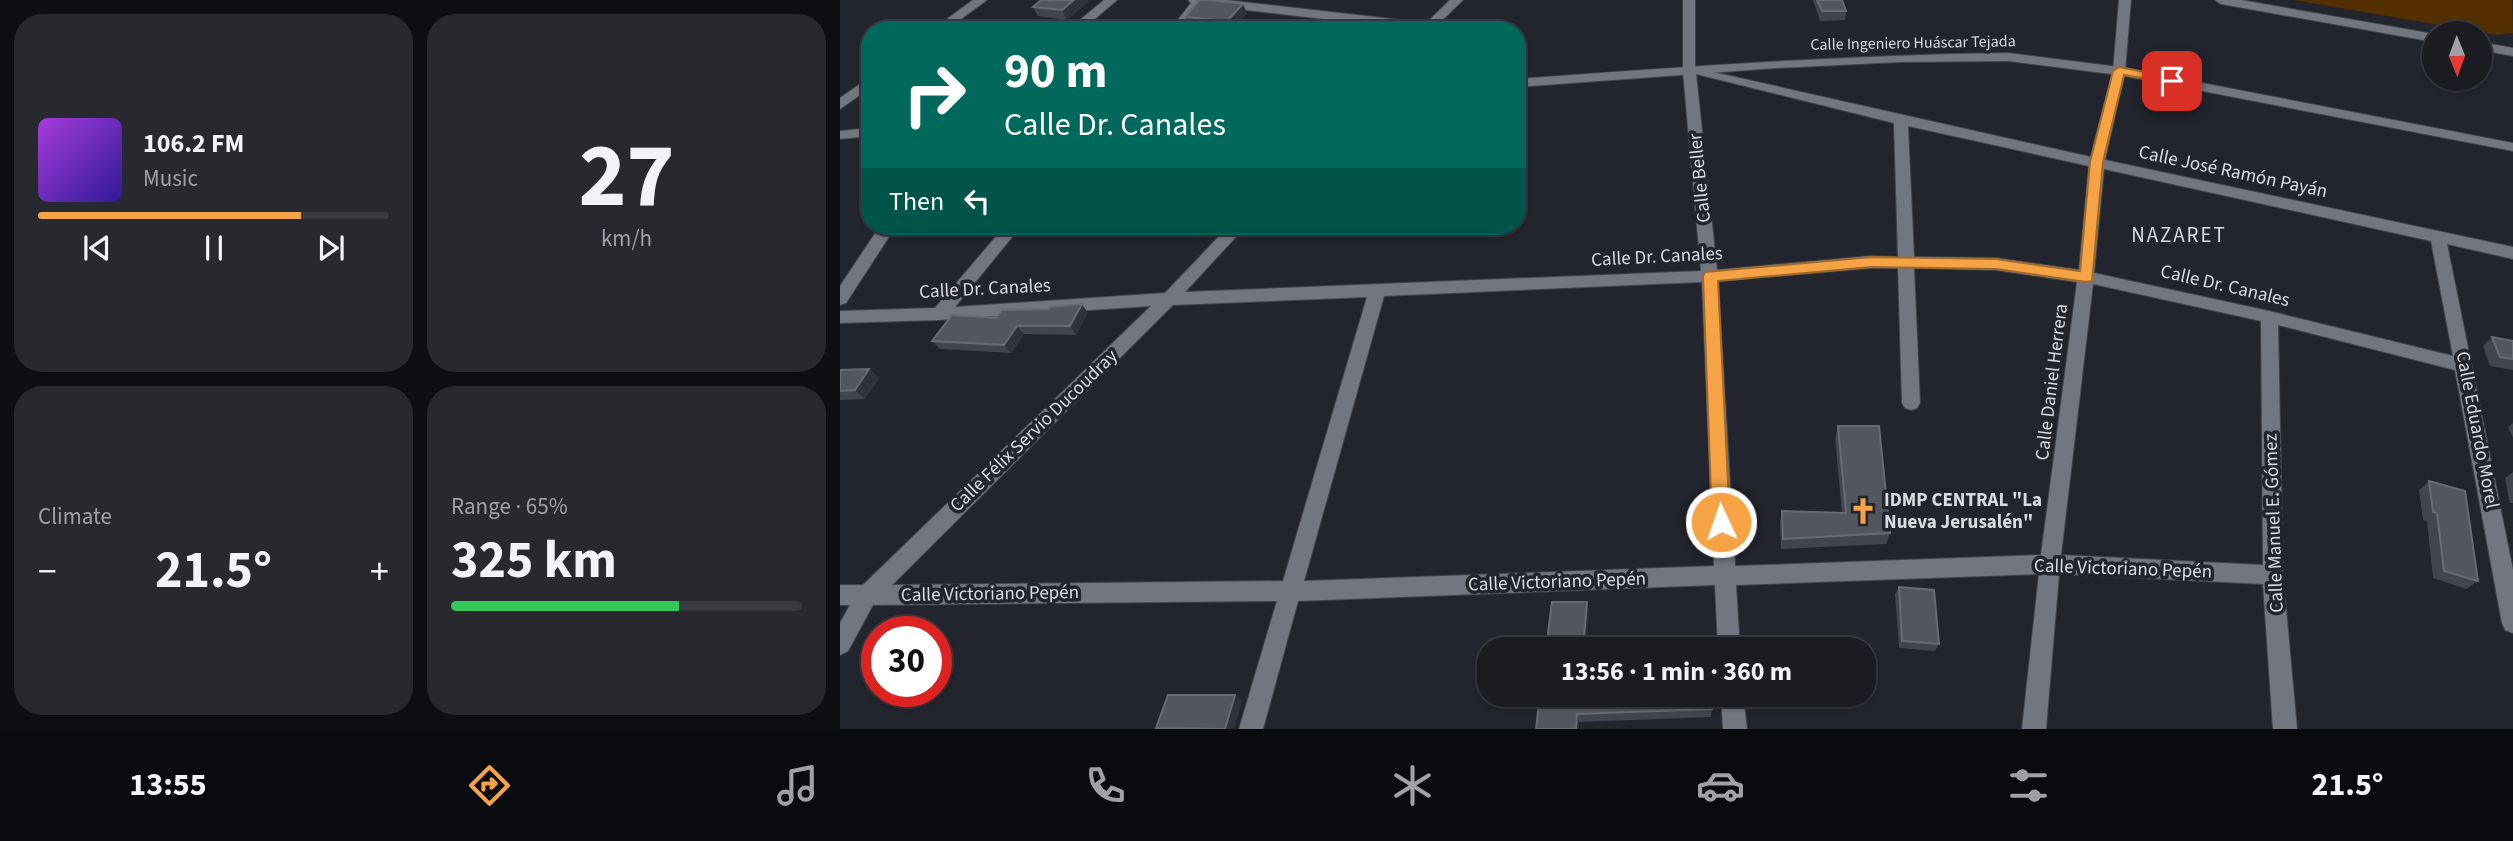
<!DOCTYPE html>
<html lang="en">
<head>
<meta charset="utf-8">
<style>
  :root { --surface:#1a1c22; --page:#27292f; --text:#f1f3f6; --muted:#9fa1a5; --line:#383a40; --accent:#f5a345 }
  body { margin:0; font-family:"Source Sans 3",sans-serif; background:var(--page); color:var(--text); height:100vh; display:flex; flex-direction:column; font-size:26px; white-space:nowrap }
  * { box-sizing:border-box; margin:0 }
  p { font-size:23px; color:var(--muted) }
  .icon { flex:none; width:38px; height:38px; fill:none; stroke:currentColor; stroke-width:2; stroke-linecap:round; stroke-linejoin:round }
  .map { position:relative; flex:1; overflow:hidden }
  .sheet { display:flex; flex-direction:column; gap:14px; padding:14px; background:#0e0f13; width:840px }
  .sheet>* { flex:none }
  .top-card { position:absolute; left:21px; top:21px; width:665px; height:214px; border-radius:28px; box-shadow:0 2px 5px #0004,0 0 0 2px var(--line); background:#00695c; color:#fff; overflow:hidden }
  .needle { width:46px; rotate:179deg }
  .controls { position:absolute; left:1582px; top:21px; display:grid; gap:14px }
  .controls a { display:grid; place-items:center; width:70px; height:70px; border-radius:50%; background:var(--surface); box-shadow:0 2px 5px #0004,0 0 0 2px var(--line); font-size:35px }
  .speed { position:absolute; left:21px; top:616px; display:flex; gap:14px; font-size:35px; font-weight:700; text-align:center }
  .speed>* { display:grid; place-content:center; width:91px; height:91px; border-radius:50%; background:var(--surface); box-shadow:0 2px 5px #0004,0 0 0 2px var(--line); line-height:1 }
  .speed .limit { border:10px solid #d22; background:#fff; color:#111 }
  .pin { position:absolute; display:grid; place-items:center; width:60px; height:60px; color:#fff; margin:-30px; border-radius:14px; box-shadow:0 4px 10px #0006 }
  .me { position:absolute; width:77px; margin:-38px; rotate:357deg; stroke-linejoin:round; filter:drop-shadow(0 0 5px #0008) }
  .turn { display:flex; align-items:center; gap:24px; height:147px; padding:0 28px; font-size:32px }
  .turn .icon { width:91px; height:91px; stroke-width:2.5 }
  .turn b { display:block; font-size:49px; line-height:60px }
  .then { display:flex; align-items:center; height:66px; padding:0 28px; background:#0003; gap:14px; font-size:26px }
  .big { font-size:52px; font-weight:700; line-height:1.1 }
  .sheet .card { flex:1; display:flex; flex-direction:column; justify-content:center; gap:10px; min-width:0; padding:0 24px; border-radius:28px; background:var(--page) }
  .sheet .dial { align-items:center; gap:0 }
  .dial b { font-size:91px; line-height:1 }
  .song { display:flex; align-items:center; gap:21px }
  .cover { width:84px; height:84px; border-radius:10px; background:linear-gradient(135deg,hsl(280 70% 55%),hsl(250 70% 35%)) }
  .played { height:7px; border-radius:4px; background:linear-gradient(90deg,var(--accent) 75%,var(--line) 75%) }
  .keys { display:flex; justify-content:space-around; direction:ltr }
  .heat { display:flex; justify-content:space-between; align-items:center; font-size:38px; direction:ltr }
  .charge { height:10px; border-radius:5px; background:linear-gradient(90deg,#34c759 65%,var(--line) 0) }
  .sheet .tiles { flex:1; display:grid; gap:14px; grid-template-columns:repeat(2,1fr) }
  .trip { position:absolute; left:637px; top:637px; width:399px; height:70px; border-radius:28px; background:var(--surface); box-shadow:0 2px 5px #0004,0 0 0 2px var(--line); font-weight:700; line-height:70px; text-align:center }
  .tab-bar { display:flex; height:112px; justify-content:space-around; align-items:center; background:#0a0b0e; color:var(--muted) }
  .tab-bar .icon { width:49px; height:49px }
  .tab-bar .on { color:var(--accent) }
  .tab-bar b { font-size:32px; color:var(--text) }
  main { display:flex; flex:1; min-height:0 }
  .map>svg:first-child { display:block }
  .green { fill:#543000 }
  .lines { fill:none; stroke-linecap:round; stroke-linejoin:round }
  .minor-casing { stroke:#42444b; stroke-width:2 }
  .tertiary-casing { stroke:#42444b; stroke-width:2 }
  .secondary-casing { stroke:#42444b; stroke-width:2 }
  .minor { fill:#727681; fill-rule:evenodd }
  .tertiary { fill:#727681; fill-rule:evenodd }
  .secondary { fill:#727681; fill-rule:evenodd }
  .wall { fill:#42454f }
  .shaded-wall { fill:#2f323b }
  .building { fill:#53565f; stroke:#686b73; stroke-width:2 }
  .route { fill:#f5a345; stroke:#9f6a2d; stroke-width:2 }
  .labels { text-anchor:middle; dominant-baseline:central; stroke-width:7; stroke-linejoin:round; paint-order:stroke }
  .far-street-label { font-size:16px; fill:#dadce2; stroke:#23252e }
  .street-label { font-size:19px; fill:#dadce2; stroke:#23252e }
  .poi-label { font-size:19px; font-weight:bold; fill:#dadce2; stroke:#23252e; text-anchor:start }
  .neighbourhood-label { font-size:21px; letter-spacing:2px; fill:#dadce2; stroke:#23252e }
</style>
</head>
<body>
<main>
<section class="sheet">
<div class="tiles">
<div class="card">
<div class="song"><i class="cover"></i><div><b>106.2 FM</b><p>Music</p></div></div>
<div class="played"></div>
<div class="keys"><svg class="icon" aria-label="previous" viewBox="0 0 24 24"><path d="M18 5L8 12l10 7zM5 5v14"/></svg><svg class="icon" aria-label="pause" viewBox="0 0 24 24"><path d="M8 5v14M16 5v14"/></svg><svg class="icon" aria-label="next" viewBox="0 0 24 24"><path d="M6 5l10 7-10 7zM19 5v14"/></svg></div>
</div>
<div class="card dial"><b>27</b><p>km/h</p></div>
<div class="card"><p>Climate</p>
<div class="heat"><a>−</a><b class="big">21.5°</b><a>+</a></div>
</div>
<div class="card"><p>Range · 65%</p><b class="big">325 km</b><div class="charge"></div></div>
</div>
</section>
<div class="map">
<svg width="1673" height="729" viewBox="0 0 1673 729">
  <rect width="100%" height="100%" fill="#23252e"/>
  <polygon class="green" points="1454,0 1672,0 1673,33 1658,35"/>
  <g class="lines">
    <defs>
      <g id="minor">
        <polygon points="133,0 147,0 106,30 92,30"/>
        <polygon points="264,0 277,0 242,30 228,30"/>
        <polygon points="348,0 385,0 587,23 593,27 591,30 579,30 363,5 343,30 330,30 351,3"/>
        <path d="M 843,0 L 855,0 L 855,68 L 1251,157 L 1273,71 L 1279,0 L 1291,0 L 1285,71 L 1265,160 L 1673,247 L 1673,259 L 1607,244 L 1673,570 L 1673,633 L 1665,630 L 1662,623 L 1615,370 L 1438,325 L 1443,575 L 1457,729 L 1433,729 L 1423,584 L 1219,574 L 1206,729 L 1182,729 L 1199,574 L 896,585 L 900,649 L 878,649 L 875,585 L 458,601 L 423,729 L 399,729 L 437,601 L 33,605 L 8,651 L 0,655 L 0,623 L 10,605 L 0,605 L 0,585 L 23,585 L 311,306 L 99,320 L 0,323 L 0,311 L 95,308 L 165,226 L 181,226 L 115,307 L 325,293 L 389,226 L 406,226 L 345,292 L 861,271 L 843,72 ZM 856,74 L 1054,123 L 1058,257 L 1031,256 L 877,270 ZM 1068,126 L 1249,166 L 1239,270 L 1156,258 L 1074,257 ZM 1264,169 L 1591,241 L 1613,356 L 1429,311 L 1254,273 ZM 1031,268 L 1058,268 L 1062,403 L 1065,408 L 1071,410 L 1077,408 L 1080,403 L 1074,268 L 1156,270 L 1237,282 L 1201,555 L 895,566 L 878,281 ZM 862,282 L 874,566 L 464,581 L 544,296 ZM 1253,284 L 1421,321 L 1423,565 L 1221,555 ZM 527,297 L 443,581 L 52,585 L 333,305 Z"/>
        <polygon points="30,77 30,88 0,109 0,98"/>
        <polygon points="40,226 56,226 6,303 0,305 0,286"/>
        <polygon points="881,695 903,695 907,729 883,729"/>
      </g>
      <g id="tertiary">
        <polygon points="1375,0 1401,0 1594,34 1594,42 1381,4"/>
        <polygon points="1640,42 1673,48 1673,56 1640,50"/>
      </g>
      <g id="secondary">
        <polygon points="610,0 623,0 592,30 579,30"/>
        <path d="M 1168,53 L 1279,67 L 1673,143 L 1673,151 L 1279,75 L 1168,61 L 1060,62 L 937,68 L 677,87 L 677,79 C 841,67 1004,55 1168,53 Z"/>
        <polygon points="30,128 30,136 0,139 0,131"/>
      </g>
    </defs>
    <use href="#minor" class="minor-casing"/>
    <use href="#tertiary" class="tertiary-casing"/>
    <use href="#secondary" class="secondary-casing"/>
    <use href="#minor" class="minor"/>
    <use href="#tertiary" class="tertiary"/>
    <use href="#secondary" class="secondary"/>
  </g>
  <g class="wall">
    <polygon points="201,0 250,0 227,20 198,16 193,7"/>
    <polygon points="973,0 1002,0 1006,11 1005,20 980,21"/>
    <polygon points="407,13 391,30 350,26 345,17"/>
    <polygon points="248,313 236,335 184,334 171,353 100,349 92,341 156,318"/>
    <polygon points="1652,337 1673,341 1673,370 1650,366 1643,346"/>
    <polygon points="29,369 39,378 25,399 0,400 0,370"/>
    <polygon points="1673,423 1673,438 1668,427"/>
    <polygon points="998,426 1050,533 1046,544 941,549 940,522 942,511 1002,513 995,438"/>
    <polygon points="1673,472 1673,503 1670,503 1665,478"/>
    <polygon points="1589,481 1638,581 1626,589 1593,578 1587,521 1583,520 1579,490"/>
    <polygon points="1059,587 1099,644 1095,651 1059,648 1055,594"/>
    <polygon points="700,695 872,709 871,717 739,722 739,729 696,729"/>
  </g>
  <g class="shaded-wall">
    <polygon points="234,0 250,0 227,20 222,10"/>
    <polygon points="403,4 407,13 391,30 387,21"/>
    <polygon points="242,304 248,313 236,335 230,326"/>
    <polygon points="177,326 184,334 171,353 164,345"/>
    <polygon points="29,369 39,378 25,399 15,390"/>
    <polygon points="747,602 749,612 746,649 743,649"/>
    <polygon points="395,695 402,702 394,729 385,729"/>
    <polygon points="737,714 739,722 739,729 736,729"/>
  </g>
  <g class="building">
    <polygon points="201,0 234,0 222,10 193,7"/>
    <polygon points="359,0 372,0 403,4 387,21 345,17"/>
    <polygon points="977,0 1002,0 1006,11 982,11"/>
    <polygon points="242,304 230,326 177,326 164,345 92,341 112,315 156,318 162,310 209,309 210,307"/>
    <polygon points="1652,337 1673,341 1673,359 1660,357"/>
    <polygon points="29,369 15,390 0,391 0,370"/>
    <polygon points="998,426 1039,426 1050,533 943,539 942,511 1006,513"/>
    <polygon points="1589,481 1625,491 1638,581 1604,571 1597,513 1593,512"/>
    <polygon points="1059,587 1094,590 1099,644 1062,641"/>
    <polygon points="712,602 747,602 743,649 706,649"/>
    <polygon points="328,695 395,695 385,729 316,728"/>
    <polygon points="700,695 871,695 872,709 737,714 736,729 696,729"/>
  </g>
  <polygon class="route" points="1279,67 1332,77 1338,81 1332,84 1284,75 1263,162 1252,281 1246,282 1156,269 1031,267 878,281 890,522 888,527 881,530 875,527 872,522 863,276 865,272 1031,257 1156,259 1240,271 1250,162 1273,71"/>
  <defs>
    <symbol id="church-bare" viewBox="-9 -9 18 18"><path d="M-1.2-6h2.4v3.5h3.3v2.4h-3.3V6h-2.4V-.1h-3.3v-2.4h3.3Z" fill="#f5a345" stroke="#23252e" stroke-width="2.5" paint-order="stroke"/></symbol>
  </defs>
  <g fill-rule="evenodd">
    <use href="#church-bare" x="1004" y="492" width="38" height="38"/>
  </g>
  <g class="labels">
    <g class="far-street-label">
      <text transform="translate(1073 43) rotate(-1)">Calle Ingeniero Huáscar Tejada</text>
    </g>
    <g class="street-label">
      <text transform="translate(1393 172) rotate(12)">Calle José Ramón Payán</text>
      <text transform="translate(860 178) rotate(-96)">Calle Beller</text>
      <text transform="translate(817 257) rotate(-3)">Calle Dr. Canales</text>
      <text transform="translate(1385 286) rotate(13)">Calle Dr. Canales</text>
      <text transform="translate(145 289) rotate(-3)">Calle Dr. Canales</text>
      <text transform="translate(1212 382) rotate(-83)">Calle Daniel Herrera</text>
      <text transform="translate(1637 430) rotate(79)">Calle Eduardo Morel</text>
      <text transform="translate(194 431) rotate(-44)">Calle Félix Servio Ducoudray</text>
      <text transform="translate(1434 523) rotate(-92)">Calle Manuel E. Gómez</text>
      <text transform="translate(1283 569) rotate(2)">Calle Victoriano Pepén</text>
      <text transform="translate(717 582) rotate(-2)">Calle Victoriano Pepén</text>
      <text transform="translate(150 594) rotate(-1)">Calle Victoriano Pepén</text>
    </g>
    <g class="poi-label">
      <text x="1044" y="500">IDMP CENTRAL "La<tspan x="1044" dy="22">Nueva Jerusalén"</tspan></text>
    </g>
    <g class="neighbourhood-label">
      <text x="1339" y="235">NAZARET</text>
    </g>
  </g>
</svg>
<div class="controls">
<a><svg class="needle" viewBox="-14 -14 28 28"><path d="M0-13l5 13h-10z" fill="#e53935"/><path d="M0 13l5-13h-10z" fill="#9fa1a5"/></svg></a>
</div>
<div class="speed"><div class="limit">30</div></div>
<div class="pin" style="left:1332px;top:81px;background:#d93025"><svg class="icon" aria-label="arrive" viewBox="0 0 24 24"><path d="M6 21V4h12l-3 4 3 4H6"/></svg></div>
<svg class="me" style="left:881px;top:522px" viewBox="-20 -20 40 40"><circle r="17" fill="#f5a345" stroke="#fff" stroke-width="3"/><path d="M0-11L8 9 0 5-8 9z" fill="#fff"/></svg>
<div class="trip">13:56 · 1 min · 360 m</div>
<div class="top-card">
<div class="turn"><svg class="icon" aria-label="right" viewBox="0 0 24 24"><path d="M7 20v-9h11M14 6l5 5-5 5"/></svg><div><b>90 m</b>Calle Dr. Canales</div></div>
<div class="then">Then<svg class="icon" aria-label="left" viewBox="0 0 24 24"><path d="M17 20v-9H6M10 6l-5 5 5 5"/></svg></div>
</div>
</div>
</main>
<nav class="tab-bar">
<b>13:55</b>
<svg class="icon on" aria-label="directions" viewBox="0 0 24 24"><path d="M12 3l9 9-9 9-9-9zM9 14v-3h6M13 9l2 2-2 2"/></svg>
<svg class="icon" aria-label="music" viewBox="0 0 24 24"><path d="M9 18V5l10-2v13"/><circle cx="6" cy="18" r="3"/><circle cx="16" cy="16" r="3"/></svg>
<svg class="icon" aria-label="phone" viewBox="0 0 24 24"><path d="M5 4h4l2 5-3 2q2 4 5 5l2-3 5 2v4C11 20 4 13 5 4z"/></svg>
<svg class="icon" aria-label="climate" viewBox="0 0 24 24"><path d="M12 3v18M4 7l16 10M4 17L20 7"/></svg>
<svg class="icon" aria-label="car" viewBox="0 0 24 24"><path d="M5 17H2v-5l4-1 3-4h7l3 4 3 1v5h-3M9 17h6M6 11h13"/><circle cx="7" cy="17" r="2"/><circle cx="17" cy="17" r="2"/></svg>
<svg class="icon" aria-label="filters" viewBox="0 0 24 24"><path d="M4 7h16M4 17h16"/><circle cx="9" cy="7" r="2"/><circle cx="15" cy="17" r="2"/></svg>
<b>21.5°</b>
</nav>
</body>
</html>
